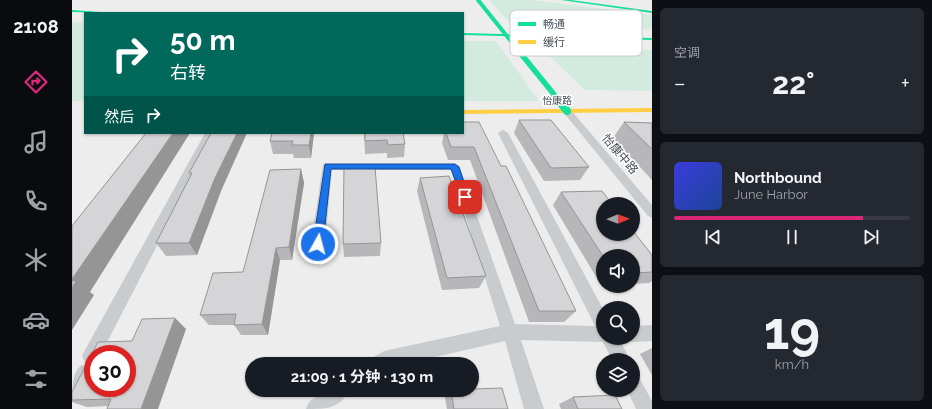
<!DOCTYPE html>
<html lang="zh">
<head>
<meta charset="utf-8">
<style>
  :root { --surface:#171b24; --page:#242831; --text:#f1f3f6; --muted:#9ea1a6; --line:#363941; --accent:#db2777 }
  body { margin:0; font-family:Raleway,"Noto Sans SC",sans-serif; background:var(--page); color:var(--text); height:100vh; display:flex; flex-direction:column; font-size:15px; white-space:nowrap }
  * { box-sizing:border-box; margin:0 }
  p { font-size:13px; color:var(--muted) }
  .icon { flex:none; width:22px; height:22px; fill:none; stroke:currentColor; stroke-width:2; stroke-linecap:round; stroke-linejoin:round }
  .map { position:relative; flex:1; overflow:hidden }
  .panel { display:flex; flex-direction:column; gap:8px; padding:8px; background:#0d0f14; width:280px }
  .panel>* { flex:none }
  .guide { position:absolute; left:12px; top:12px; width:380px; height:122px; border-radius:0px; box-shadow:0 1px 3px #0004; background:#00695c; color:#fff; overflow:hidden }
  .needle { width:26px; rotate:89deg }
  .fabs { position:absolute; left:524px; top:197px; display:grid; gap:8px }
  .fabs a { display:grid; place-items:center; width:44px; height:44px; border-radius:50%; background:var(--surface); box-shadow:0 1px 3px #0004; font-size:20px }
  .speed { position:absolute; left:12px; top:345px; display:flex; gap:8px; font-size:20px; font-weight:700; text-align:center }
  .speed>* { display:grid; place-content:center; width:52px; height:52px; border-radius:50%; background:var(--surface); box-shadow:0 1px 3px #0004; line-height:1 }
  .speed .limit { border:6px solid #d22; background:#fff; color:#111 }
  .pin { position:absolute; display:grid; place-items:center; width:34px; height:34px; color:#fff; margin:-17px; border-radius:8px; box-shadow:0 2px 6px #0006 }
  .me { position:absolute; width:44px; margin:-22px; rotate:7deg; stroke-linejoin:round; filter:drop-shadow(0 0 3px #0008) }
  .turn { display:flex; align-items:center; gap:14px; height:84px; padding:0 20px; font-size:18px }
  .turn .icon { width:52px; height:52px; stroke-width:2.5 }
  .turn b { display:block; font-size:28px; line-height:34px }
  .then { display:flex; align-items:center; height:38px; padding:0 20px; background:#0003; gap:8px; font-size:15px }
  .big { font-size:30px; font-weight:700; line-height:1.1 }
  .panel .card { flex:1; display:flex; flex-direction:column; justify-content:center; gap:6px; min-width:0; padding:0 14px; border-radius:6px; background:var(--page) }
  .panel .dial { align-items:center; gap:0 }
  .dial b { font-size:52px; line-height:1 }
  .song { display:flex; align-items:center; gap:12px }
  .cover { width:48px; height:48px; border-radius:6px; background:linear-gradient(135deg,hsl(240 70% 55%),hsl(220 70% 35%)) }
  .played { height:4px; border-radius:2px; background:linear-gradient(90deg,var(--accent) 80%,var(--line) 80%) }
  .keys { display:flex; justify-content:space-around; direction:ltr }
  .heat { display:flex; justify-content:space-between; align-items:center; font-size:22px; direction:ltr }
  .trip { position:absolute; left:173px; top:357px; width:234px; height:40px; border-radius:20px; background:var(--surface); box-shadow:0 1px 3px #0004; font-weight:700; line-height:40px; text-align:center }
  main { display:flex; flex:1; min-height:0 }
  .dock { display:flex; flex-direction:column; width:72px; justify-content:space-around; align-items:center; background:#090b0e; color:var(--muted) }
  .dock .icon { width:28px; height:28px }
  .dock .active { color:var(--accent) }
  .dock b { font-size:18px; color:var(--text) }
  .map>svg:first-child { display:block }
  .green { fill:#d3ebde }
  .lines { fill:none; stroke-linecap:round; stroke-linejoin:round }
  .street { fill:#c9ccce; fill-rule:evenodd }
  .fast { fill:#16e098; fill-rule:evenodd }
  .slow { fill:#ffcf43; fill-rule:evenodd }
  .fast-bridge-far2 { stroke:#16e098; stroke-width:4 }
  .fast-bridge-far1 { stroke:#16e098; stroke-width:5.5 }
  .fast-bridge { stroke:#16e098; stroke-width:8 }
  .wall { fill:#b7b7b9 }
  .shaded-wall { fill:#959596 }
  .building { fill:#d5d5d7; stroke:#959596; fill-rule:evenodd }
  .route { fill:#1a73e8; stroke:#114b97 }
  .labels { text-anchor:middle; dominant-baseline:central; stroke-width:3; stroke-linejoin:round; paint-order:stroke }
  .far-street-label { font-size:10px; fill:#464f58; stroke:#fff }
  .street-label { font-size:12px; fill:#464f58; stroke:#fff }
  .key { fill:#fff; stroke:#c8cacd; stroke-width:1 }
  .key-label { font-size:11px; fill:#464f58 }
</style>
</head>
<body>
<main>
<nav class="dock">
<b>21:08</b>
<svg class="icon active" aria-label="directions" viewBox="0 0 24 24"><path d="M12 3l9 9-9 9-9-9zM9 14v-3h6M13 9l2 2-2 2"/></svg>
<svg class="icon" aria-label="music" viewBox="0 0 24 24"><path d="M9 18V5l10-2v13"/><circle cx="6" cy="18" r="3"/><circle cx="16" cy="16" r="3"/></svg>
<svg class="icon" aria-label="phone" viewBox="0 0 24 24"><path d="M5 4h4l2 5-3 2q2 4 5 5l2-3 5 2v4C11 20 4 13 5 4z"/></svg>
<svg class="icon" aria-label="climate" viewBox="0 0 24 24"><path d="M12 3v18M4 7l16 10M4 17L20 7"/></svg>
<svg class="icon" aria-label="car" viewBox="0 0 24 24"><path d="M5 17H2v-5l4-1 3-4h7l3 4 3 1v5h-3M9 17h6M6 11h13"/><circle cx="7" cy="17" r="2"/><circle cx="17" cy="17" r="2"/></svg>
<svg class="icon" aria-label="filters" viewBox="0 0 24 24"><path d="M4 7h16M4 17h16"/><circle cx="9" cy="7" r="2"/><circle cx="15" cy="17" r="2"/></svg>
</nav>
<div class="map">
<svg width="580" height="409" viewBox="0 0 580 409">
  <rect width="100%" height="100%" fill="#eeeded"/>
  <g class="green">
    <polygon points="417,0 460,0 580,15 580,29 441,26"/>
    <polygon points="0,22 13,23 13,101 0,101"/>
    <polygon points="391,41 424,41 467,101 391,101"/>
    <polygon points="471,50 580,50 580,91 513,90"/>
  </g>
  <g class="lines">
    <g class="street">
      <polygon points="495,108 498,109 580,205 580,218 576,216 492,113 491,111"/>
      <polygon points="431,130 436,133 531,309 531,338 547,338 558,360 540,360 531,342 449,340 472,409 452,409 433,341 333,364 297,364 300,358 312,351 428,326 379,170 260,170 253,244 251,248 246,249 241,248 239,244 251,164 387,165 443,324 523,326 426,133"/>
      <polygon points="133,133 143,133 29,354 21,354 21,364 19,365 13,362 10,356 13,350"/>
      <polygon points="580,325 580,341 561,342 555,340 554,338 561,338 561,326"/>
      <path d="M 10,365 L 16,368 L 19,374 L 7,399 L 0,401 C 0,387 0,371 10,365 Z"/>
      <polygon points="561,374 567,377 580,401 580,409 564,409 555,390 561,390"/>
      <path d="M 253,390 L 277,390 C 269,409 253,409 234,409 L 237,402 Z"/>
    </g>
    <g class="fast">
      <polygon points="489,0 499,0 580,11 580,13"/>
      <polygon points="0,10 28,12 30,13 0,12"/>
      <polygon points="391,33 580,38 580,40 391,35"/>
    </g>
    <polygon class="slow" points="580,108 580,112 391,114 391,110"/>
    <polyline class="fast-bridge-far2" points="406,0 442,45"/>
    <polyline class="fast-bridge-far1" points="441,44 489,103"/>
    <polyline class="fast-bridge" points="488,102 495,111"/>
  </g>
  <g class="wall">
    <polygon points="447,120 517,167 508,180 472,181 442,133"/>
    <polygon points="391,122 429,166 504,311 492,322 457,322 398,160 376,160 370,143 372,133 391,133"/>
    <polygon points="552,122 580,123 580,180 541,138"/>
    <polygon points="139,133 149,191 125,255 94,256 84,243 118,176 117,173"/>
    <polygon points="200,133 242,133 239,158 222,158 221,154 201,154 198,141"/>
    <polygon points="292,133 331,133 333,144 332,157 315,158 315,153 293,154"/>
    <polygon points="229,169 232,183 220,260 208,260 196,335 169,335 162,325 137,325 128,315 171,272"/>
    <polygon points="348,178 414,276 407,288 370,290 345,191"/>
    <polygon points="489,192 580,272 580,281 577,283 561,284 561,256 531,256 531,285 529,285 481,205"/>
    <polygon points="309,243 308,256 272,257 271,244"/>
    <polygon points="114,329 36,406 15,407 0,402 0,392 60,341"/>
    <polygon points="580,348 580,375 568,354"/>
    <polygon points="378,390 400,390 436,409 375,409 373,397"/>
    <polygon points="501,397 550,409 489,409 487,404"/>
  </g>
  <g class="shaded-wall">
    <polygon points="101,133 118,133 18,292 22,295 0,330 0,279"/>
    <polygon points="165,133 175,133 149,191 125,255 117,243 143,178"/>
    <polygon points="239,133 242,133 239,158 237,145"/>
    <polygon points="229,169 232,183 220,260 217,247"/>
    <polygon points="204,248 208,260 196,335 190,324"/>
    <polygon points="103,318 114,329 86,409 69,409"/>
  </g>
  <g class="building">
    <polygon points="447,120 479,120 517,167 479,168"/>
    <polygon points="391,122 407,122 429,166 434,166 504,311 467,311 402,147 379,147 374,133 391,133 391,129 392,129 391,128"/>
    <polygon points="552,122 580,123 580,149"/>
    <polygon points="74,133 101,133 0,279 0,226"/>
    <polygon points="139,133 165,133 143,178 117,243 84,243 120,173 117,173"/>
    <polygon points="200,133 239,133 237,145 220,145 221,141 198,141"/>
    <polygon points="293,133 331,133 333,144 316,145 315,140 293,141"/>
    <polygon points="272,167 303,167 309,243 271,244"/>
    <polygon points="229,169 217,247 204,248 190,324 162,325 164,314 128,315 141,273 171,272 198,170"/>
    <polygon points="377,176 414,276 375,278 348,178"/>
    <polygon points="530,191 540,204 531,204 531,234 561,234 561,231 580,255 580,272 561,273 561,256 531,256 489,192"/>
    <polygon points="0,281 4,281 0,288"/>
    <path d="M 103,318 L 69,409 L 35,409 L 39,399 L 0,400 L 0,392 L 26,342 L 60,341 L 70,319 ZM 21,354 L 55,354 L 55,388 L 21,388 Z"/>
    <polygon points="430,388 436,409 382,409 379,390 400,390 400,389"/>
    <polygon points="543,395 550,409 506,409 501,397"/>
  </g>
  <polygon class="route" points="253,164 383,164 387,167 397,197 396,199 390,199 379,169 259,169 251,244 250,247 246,248 243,247 241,244"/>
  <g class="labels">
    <g class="far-street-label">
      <text x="485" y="100">怡康路</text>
    </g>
    <g class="street-label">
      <text transform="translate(548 154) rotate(50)">怡康中路</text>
    </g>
  </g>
  <rect x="438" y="10" width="132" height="46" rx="6" class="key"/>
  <rect x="446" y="22" width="18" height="4" fill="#16e098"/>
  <rect x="446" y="40" width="18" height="4" fill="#ffcf43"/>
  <g class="key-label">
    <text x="471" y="28">畅通</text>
    <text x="471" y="46">缓行</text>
  </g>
</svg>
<div class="fabs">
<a><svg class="needle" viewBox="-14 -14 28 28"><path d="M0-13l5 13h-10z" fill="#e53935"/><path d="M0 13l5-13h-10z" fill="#9ea1a6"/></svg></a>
<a><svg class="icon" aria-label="sound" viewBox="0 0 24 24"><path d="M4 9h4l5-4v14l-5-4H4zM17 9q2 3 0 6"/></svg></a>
<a><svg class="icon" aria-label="search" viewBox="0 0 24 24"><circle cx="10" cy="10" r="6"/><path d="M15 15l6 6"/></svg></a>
<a><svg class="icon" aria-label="layers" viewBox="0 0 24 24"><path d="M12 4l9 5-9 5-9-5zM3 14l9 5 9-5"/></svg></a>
</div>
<div class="speed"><div class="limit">30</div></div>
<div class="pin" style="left:393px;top:197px;background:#d93025"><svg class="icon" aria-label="arrive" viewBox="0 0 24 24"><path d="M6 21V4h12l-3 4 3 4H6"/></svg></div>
<svg class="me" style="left:246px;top:244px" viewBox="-20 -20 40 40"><circle r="17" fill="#1a73e8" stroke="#fff" stroke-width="3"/><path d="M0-11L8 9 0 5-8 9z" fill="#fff"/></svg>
<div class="trip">21:09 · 1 分钟 · 130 m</div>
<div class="guide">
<div class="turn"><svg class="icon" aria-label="right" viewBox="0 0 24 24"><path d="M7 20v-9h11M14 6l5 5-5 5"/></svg><div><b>50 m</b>右转</div></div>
<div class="then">然后<svg class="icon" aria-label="right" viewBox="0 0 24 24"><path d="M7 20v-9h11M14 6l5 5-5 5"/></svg></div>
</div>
</div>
<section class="panel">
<div class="card"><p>空调</p>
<div class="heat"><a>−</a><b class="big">22°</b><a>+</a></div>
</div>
<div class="card">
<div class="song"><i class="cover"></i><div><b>Northbound</b><p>June Harbor</p></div></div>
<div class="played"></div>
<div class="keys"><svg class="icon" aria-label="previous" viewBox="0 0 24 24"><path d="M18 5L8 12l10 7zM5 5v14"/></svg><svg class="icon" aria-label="pause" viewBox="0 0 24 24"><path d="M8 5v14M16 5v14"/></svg><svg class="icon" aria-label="next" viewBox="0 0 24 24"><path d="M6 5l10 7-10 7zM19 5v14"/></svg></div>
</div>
<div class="card dial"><b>19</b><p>km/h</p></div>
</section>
</main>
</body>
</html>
